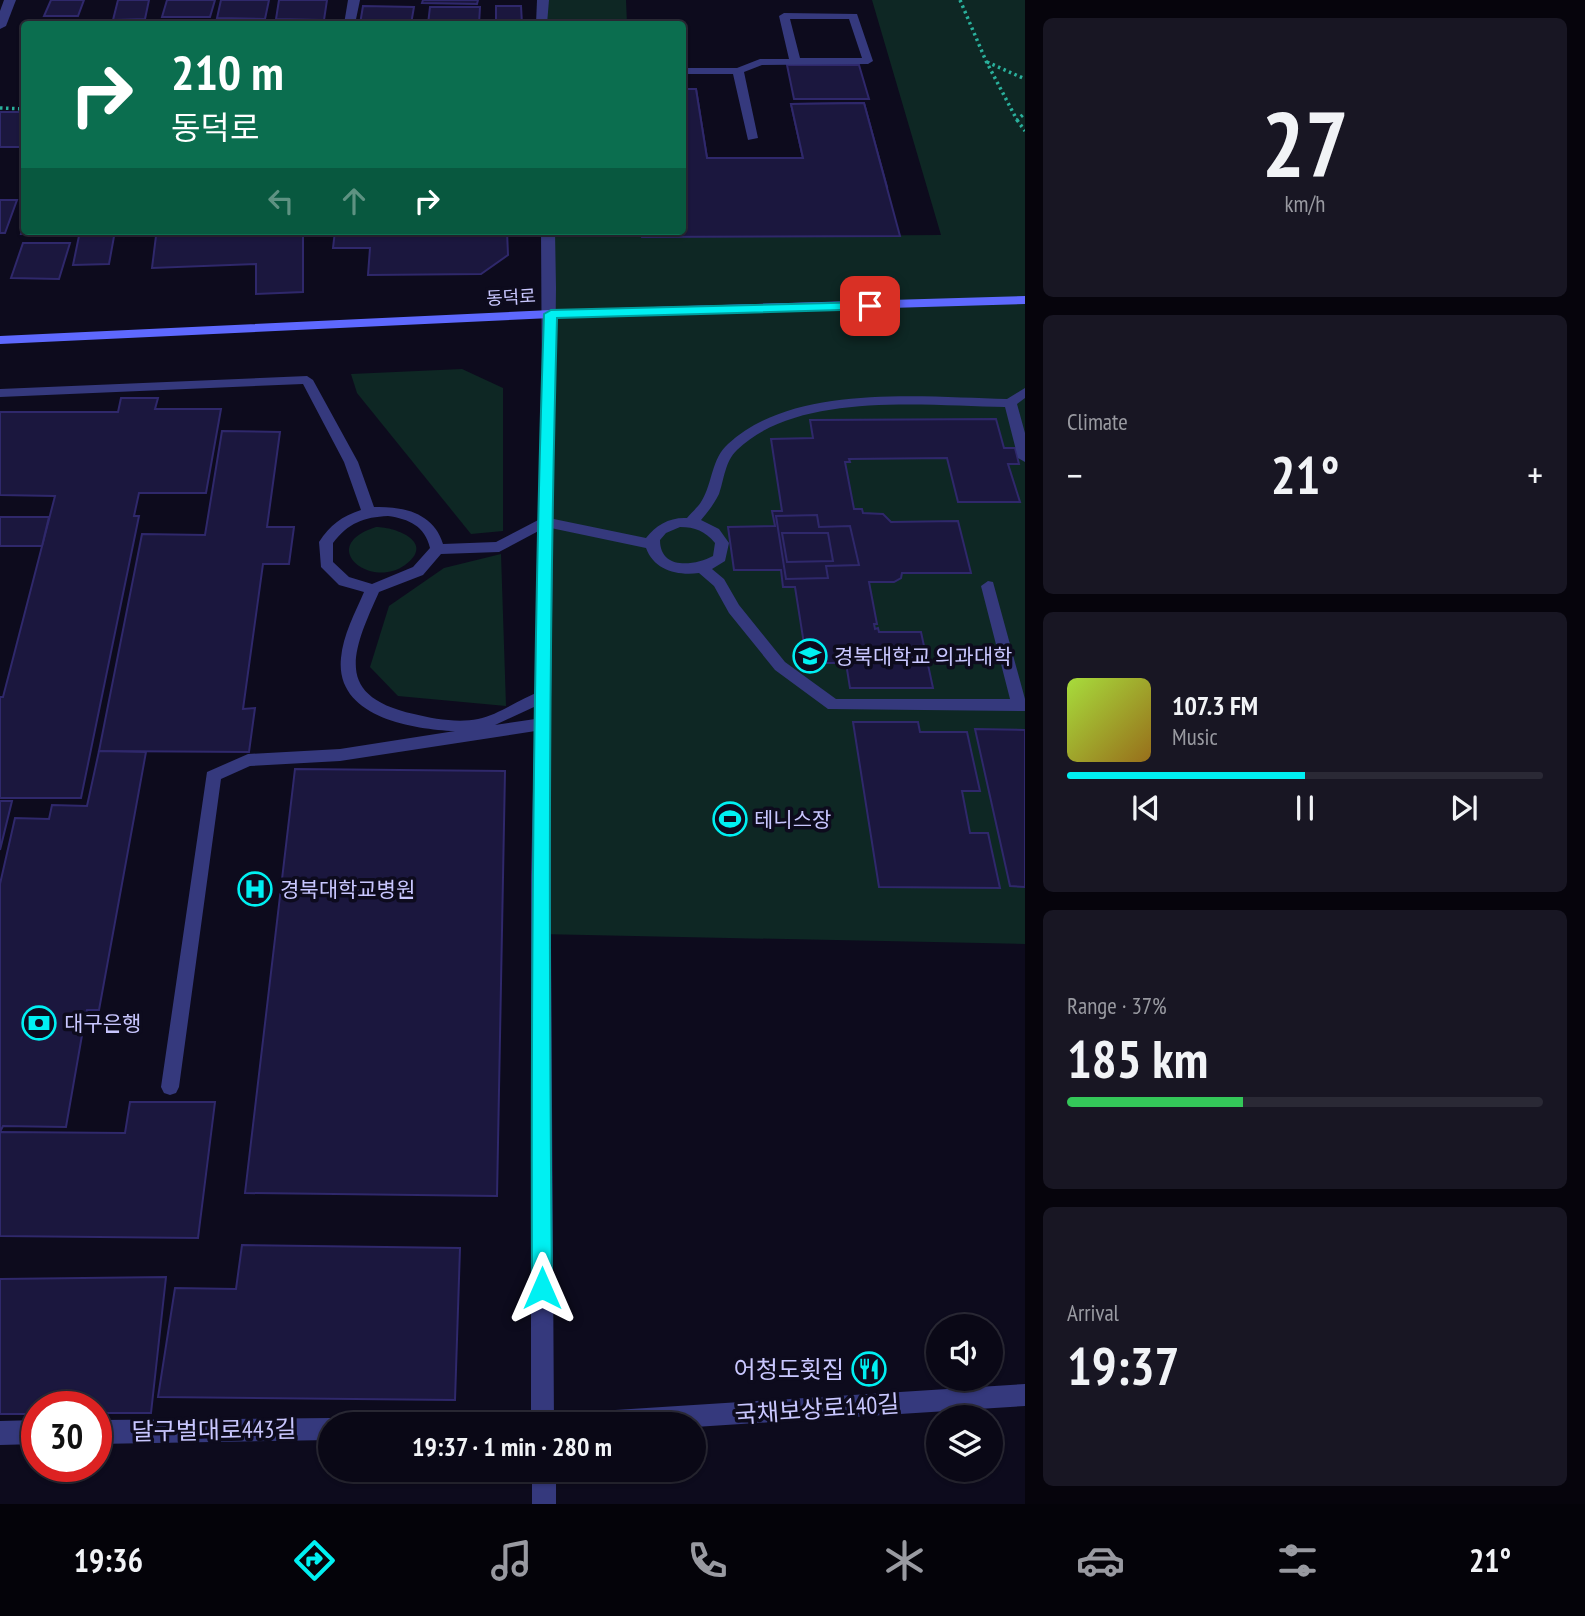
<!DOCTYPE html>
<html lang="en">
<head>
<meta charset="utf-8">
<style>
  :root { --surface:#0a0816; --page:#181623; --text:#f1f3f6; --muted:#999aa1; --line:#2a2935; --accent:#00f0f2 }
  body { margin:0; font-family:"PT Sans Narrow","Noto Sans KR",sans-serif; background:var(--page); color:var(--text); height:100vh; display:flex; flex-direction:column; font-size:26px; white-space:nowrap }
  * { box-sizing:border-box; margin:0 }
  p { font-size:23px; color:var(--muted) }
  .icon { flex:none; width:38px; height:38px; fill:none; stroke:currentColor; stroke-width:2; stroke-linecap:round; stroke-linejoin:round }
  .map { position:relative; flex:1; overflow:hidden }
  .side { display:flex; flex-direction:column; gap:18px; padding:18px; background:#06040c; width:560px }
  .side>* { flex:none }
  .guide { position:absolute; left:21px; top:21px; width:665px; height:214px; border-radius:7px; box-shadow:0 2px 5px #0004,0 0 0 2px var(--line); background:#0b6e4f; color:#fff; overflow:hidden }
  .buttons { position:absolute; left:926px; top:1314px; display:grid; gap:14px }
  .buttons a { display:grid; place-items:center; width:77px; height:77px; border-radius:50%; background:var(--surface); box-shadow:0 2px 5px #0004,0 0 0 2px var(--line); font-size:35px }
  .speed { position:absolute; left:21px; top:1391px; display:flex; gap:14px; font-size:35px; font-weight:700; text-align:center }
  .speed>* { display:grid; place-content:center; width:91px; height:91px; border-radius:50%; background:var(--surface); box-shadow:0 2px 5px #0004,0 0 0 2px var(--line); line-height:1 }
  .speed .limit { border:10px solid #d22; background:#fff; color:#111 }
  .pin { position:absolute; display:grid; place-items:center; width:60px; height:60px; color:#fff; margin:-30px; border-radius:14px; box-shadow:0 4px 10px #0006 }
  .me { position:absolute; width:77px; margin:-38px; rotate:0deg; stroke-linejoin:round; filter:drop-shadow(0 0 5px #0008) }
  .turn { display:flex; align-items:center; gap:24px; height:147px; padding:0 35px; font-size:32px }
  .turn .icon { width:91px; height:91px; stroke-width:2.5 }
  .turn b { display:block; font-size:49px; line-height:60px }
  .lanes { display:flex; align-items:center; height:66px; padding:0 35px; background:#0003; justify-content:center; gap:35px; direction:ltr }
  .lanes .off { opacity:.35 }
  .big { font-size:52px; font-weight:600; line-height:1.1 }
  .side .tile { flex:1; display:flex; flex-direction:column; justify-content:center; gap:10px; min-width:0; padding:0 24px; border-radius:10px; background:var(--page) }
  .side .dial { align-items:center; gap:0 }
  .dial b { font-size:91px; line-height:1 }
  .song { display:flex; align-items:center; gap:21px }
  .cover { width:84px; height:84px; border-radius:10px; background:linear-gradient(135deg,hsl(80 70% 55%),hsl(40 70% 35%)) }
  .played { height:7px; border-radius:4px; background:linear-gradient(90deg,var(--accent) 50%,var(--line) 50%) }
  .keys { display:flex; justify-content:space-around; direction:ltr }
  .heat { display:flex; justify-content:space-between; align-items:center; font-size:38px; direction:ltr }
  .charge { height:10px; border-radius:5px; background:linear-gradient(90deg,#34c759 37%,var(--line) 0) }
  .trip { position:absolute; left:318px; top:1412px; width:388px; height:70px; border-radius:35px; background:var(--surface); box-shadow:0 2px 5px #0004,0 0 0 2px var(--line); font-weight:600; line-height:70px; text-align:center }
  .menu { display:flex; height:112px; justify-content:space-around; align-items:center; background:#040309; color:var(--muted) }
  .menu .icon { width:49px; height:49px }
  .menu .current { color:var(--accent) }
  .menu b { font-size:32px; color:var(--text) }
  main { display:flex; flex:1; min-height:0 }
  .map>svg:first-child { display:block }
  .green { fill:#0e2724 }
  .building { fill:#1b173e; stroke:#2f286b; stroke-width:2 }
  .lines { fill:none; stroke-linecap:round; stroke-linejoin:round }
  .path { stroke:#2ab09c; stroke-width:3.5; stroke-dasharray:2.5 3.5; stroke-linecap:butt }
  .service { fill:#35397d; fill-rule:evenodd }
  .minor { fill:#35397d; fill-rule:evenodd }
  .secondary { fill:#5e69ff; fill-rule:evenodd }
  .route { fill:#00f0f2; stroke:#009c9d; stroke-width:2 }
  .labels { text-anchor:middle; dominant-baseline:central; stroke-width:7; stroke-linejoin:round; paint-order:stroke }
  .far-street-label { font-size:18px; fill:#c9c7ff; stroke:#0d0b1d }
  .poi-label { font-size:21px; fill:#c9c7ff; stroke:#0d0b1d; text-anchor:start }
  .near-poi-label { font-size:24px; fill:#c9c7ff; stroke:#0d0b1d; text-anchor:end }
  .near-street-label { font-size:24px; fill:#c9c7ff; stroke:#0d0b1d }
</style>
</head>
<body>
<main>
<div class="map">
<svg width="1025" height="1504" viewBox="0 0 1025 1504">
  <rect width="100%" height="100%" fill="#0d0b1d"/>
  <g class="green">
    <polygon points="543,0 626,0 627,24 543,24"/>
    <polygon points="872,0 1025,0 1025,944 539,934 548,231 641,231 642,237 941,235"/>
    <polygon points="462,369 503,388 503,531 471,534 357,393 351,374"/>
    <path d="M 376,527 C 397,527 436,543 405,565 C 370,590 316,546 376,527 Z"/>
    <polygon points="501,554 506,706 398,696 370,667 389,606 444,568"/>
  </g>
  <g class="building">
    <polygon points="51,0 84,0 78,16 44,16"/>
    <polygon points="118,0 149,0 145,19 113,20"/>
    <polygon points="167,0 215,0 210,17 162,17"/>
    <polygon points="221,0 269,0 265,19 217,18"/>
    <polygon points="279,0 327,0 324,20 276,19"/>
    <polygon points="423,0 478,0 477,4 422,3"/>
    <polygon points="363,6 414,7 411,24 360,24"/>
    <polygon points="496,6 521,6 522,24 496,24"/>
    <polygon points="430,7 480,7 479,24 428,24"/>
    <polygon points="787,65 859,65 869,99 794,99"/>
    <polygon points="682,89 696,89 707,158 803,158 791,104 864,103 887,187 857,187 843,206 825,219 803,226 767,230 720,224 698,214 682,199"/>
    <polygon points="682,89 696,89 707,158 803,158 791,104 864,103 900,236 642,237 641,231 682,231"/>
    <rect x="0" y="112" width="24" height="35"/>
    <polygon points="0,200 17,200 5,233 0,233"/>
    <polygon points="24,225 24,231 69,231 68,235 21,234"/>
    <polygon points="80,231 115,231 109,264 73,265"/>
    <polygon points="303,231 303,292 256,294 256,264 152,268 156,236"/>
    <polygon points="335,231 507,231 508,255 481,274 368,275 370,248 333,248"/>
    <polygon points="23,243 70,243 59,279 11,278"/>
    <polygon points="121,398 158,398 155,409 221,409 206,493 139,493 134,516 139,516 81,798 0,798 0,697 3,697 55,496 0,495 0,412 118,412"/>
    <polygon points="996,419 1004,448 1015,448 1019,464 1008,464 1020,502 958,502 947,458 849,459 850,462 845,462 854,509 862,509 863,513 883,514 891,522 958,521 971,573 902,573 901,578 894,582 869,582 877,624 874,624 875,629 878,628 879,632 921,632 933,688 850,688 846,663 807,663 795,587 783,587 781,570 734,570 728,527 775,526 772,511 782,511 771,439 813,438 810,420"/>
    <polygon points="222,431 280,432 267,527 294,527 289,564 263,564 243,709 255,708 249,752 99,751 142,534 205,535"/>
    <polygon points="817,515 819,527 850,526 859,565 826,566 828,578 786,579 776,516"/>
    <polygon points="0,517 49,517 42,546 0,546"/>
    <polygon points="782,533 828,533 833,561 787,562"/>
    <polygon points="853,722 918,722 920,732 967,732 980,791 962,791 970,833 988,833 1000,888 879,887"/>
    <polygon points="975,729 1025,730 1025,887 1010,886"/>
    <polygon points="99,751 146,752 99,1010 87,1010 85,1018 66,1127 3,1126 0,1132 0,884 15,818 49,819 52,805 87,806"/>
    <polygon points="295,769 505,771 497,1196 245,1193"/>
    <polygon points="0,801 12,801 0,850"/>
    <polygon points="130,1102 215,1102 198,1238 0,1236 0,1132 125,1133"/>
    <polygon points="242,1245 460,1248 455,1400 158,1397 175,1288 236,1289"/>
    <polygon points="166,1277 151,1413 96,1413 96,1407 37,1407 37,1414 0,1414 0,1279"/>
  </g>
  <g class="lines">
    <g class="path">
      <polyline points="960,0 986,61 1017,120 1025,113"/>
      <polyline points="987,62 1025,79"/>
      <polyline points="0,108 24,109"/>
      <polyline points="1017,120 1025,131"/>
    </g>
    <g class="service">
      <path d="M 784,13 L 857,14 L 873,61 L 868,64 L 762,65 L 744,72 L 758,138 L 748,140 L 733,74 L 682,74 L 682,68 L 737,68 L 760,59 L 789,59 L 779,16 ZM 790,19 L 849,19 L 862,58 L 800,58 Z"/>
      <path d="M 307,376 L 313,380 L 358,462 L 374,507 C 403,506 434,513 443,544 L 496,542 L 544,517 L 646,538 C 656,525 670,517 687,518 C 692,512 697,508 701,502 C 713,483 711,459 728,444 C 793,383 924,397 1007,399 L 1025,388 L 1025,398 L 1017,404 L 1025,433 L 1025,462 L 1018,458 L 1005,407 C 925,406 798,391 737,450 C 725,461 724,480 719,494 C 714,504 708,512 701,520 L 719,529 L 729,543 L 725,561 L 712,569 L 724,579 L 739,605 L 785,662 L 836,699 L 1010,699 L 981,586 L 988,581 L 993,582 L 1025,699 L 1025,711 L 828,709 L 775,670 L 729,613 L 714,586 L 699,573 C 677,576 654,570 646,548 L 546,527 L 499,552 L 441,554 L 423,575 L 379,592 C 352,652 333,696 414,714 C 434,719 458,723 478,719 C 501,714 520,698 542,691 L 550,697 L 547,701 L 495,725 L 542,718 L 550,724 L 542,730 L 340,761 L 250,766 L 221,779 L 179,1087 L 176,1093 L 170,1095 L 164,1093 L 161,1087 L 207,772 L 248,754 L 340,749 L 455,731 C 412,729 335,717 341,658 C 343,635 355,613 364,592 L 339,585 L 321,567 L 319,542 C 330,525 342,516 361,510 L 344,462 L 303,384 L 0,397 L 0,389 ZM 388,516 C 409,519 425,526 430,548 L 413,567 L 372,584 L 349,577 L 333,562 L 333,543 C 348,523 364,517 388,516 ZM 680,527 C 695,527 705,531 715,543 L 713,556 C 694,566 660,570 660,540 L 666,533 Z"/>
    </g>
    <g class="minor">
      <polygon points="4,0 16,0 6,26 0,29 0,11"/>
      <polygon points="348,0 360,0 355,24 344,24"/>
      <polygon points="537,0 549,0 547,24 536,24"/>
      <polygon points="541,231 555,231 556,288 550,784 554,1424 531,1424 531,876 542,404"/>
      <polygon points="1025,1384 1025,1406 695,1427 695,1424 556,1424 560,1416 568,1413"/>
      <polygon points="331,1418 341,1424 331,1424 331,1440 96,1444 96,1420"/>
      <polygon points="37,1420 37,1444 0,1445 0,1421"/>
      <rect x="532" y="1470" width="24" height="34"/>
    </g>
    <polygon class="secondary" points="1025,296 1025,304 551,318 0,344 0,336 551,310"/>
  </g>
  <path class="route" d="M 870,302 L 877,306 L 875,309 L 557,318 C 548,641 549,965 552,1288 L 549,1295 L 542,1298 L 535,1295 L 532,1288 C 531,963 533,639 544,314 L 551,310 Z"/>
  <defs>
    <symbol id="university-ring" viewBox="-11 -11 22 22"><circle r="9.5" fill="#0d0b1d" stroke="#00f0f2" stroke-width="1.5"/><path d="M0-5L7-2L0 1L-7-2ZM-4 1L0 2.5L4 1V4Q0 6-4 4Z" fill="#00f0f2"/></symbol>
    <symbol id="stadium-ring" viewBox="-11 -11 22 22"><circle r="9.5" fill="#0d0b1d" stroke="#00f0f2" stroke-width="1.5"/><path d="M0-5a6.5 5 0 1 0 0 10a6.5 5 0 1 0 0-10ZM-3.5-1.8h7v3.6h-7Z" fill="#00f0f2"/></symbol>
    <symbol id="hospital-ring" viewBox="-11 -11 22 22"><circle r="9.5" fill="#0d0b1d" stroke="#00f0f2" stroke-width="1.5"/><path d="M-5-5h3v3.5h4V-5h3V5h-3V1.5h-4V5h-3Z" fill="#00f0f2"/></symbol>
    <symbol id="bank-ring" viewBox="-11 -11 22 22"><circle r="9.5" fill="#0d0b1d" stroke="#00f0f2" stroke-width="1.5"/><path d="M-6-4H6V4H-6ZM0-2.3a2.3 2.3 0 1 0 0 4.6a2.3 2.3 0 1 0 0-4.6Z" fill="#00f0f2"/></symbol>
    <symbol id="restaurant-ring" viewBox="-11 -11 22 22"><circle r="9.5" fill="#0d0b1d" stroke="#00f0f2" stroke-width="1.5"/><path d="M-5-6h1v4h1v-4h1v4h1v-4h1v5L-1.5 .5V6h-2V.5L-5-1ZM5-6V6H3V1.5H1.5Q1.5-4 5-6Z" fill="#00f0f2"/></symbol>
  </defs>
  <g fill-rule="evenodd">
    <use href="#university-ring" x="791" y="637" width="38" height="38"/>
    <use href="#stadium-ring" x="711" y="800" width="38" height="38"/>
    <use href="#hospital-ring" x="236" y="870" width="38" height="38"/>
    <use href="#bank-ring" x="20" y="1004" width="38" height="38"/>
    <use href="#restaurant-ring" x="850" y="1350" width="38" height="38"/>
  </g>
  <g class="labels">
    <g class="far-street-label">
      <text transform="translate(511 297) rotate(-3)">동덕로</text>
    </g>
    <g class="poi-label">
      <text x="834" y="656">경북대학교 의과대학</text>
      <text x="754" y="819">테니스장</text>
      <text x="280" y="889">경북대학교병원</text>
      <text x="64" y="1023">대구은행</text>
    </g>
    <g class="near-poi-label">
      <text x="844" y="1369">어청도횟집</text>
    </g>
    <g class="near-street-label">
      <text transform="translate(817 1409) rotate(-4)">국채보상로140길</text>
      <text transform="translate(214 1430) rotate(-1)">달구벌대로443길</text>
    </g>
  </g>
</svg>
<div class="buttons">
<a><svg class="icon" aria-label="sound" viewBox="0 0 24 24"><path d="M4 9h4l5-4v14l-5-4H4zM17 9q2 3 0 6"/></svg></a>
<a><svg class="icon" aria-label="layers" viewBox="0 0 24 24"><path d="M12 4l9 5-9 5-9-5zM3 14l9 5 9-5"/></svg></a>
</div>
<div class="speed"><div class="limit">30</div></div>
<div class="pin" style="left:870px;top:306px;background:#d93025"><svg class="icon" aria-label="arrive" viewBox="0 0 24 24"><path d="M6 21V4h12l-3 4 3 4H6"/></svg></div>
<svg class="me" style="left:542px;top:1288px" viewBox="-20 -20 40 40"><path d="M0-17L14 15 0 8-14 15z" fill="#00f0f2" stroke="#fff" stroke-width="4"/></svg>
<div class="trip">19:37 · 1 min · 280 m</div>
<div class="guide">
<div class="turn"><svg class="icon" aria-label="right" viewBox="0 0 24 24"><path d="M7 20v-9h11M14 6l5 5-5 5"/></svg><div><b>210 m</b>동덕로</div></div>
<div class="lanes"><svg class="icon off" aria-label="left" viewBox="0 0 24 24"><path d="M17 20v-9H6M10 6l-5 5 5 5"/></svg><svg class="icon off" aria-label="ahead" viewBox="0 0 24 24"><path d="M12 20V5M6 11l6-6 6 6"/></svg><svg class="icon" aria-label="right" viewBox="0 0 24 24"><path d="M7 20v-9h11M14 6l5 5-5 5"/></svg></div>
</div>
</div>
<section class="side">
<div class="tile dial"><b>27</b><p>km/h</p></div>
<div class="tile"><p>Climate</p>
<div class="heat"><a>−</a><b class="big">21°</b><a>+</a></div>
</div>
<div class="tile">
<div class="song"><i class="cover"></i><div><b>107.3 FM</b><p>Music</p></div></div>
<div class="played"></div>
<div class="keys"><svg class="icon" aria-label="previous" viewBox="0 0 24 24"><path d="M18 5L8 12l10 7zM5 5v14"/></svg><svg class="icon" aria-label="pause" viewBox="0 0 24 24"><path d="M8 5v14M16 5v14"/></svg><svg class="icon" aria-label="next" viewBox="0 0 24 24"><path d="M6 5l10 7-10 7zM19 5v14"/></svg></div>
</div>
<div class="tile"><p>Range · 37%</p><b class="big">185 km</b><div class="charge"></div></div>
<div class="tile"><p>Arrival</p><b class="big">19:37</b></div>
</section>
</main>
<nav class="menu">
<b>19:36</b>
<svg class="icon current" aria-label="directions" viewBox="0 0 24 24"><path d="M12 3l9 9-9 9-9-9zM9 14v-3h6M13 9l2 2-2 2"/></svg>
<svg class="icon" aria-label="music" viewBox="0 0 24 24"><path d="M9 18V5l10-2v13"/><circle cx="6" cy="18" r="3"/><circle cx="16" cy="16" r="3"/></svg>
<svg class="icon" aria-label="phone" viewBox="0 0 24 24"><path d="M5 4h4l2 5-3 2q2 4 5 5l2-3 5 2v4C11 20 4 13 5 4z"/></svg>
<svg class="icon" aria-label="climate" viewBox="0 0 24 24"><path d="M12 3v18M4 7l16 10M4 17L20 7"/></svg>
<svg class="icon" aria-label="car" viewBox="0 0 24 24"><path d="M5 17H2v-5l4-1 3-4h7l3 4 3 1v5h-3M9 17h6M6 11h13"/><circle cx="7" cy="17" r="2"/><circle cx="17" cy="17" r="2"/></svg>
<svg class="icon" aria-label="filters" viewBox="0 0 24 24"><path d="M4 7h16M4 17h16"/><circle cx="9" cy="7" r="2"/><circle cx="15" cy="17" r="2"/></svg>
<b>21°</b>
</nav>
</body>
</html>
